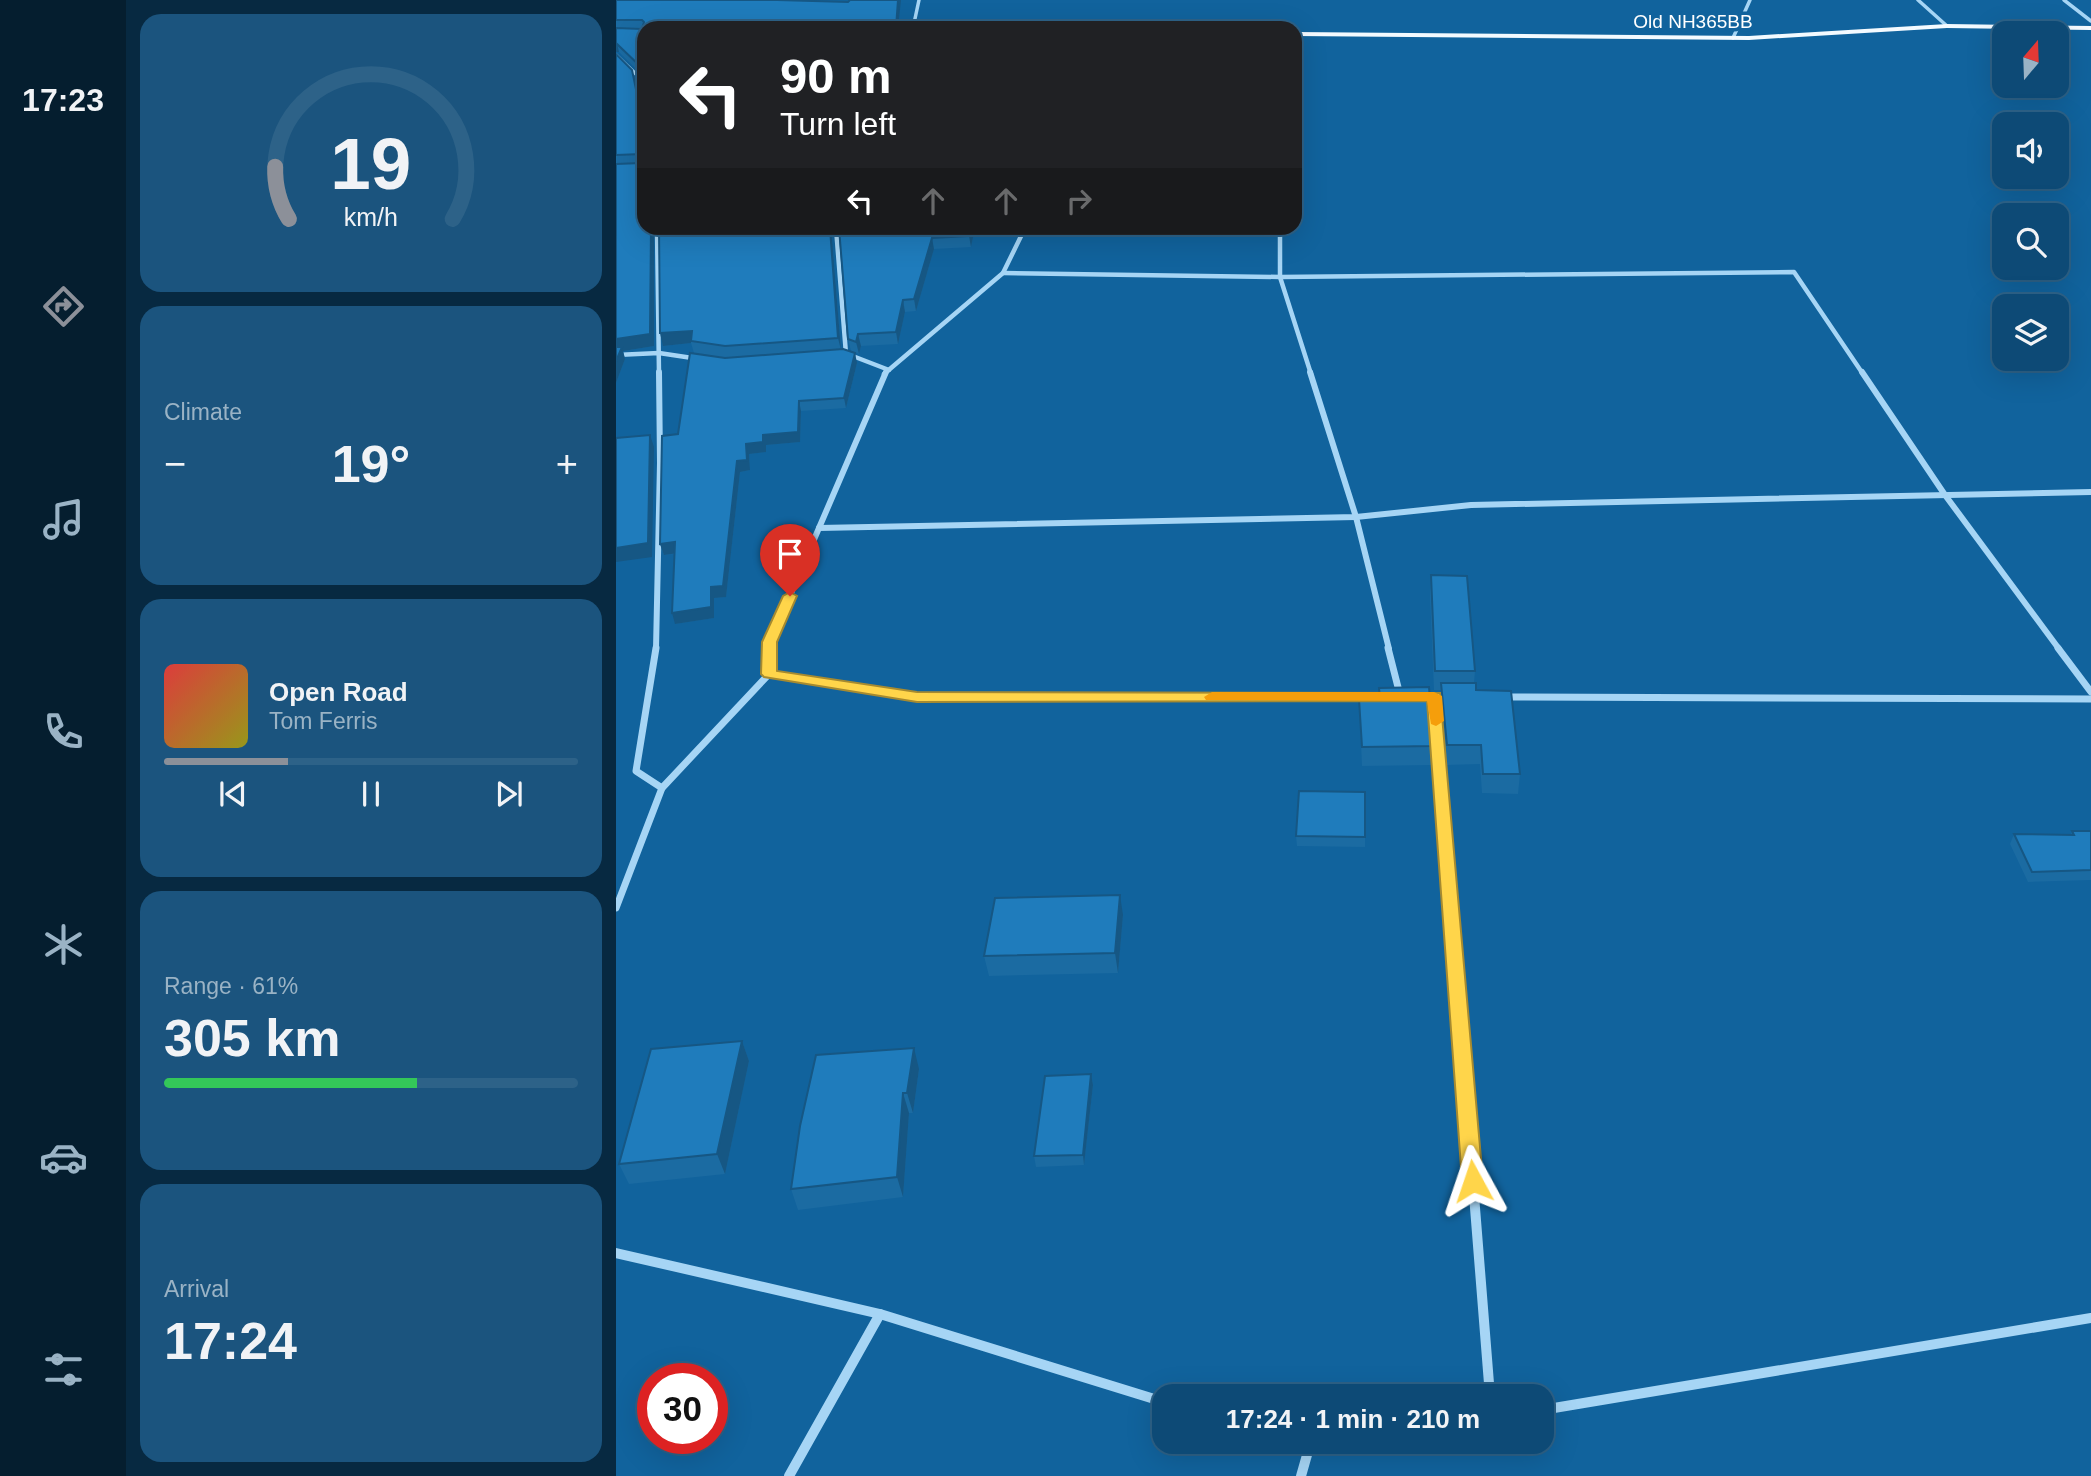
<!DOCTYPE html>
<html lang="en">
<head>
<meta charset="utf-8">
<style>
  :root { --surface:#0d4a76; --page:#1b547e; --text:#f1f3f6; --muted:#9ab3c5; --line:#2d6288; --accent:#8c9099 }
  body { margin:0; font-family:Helvetica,sans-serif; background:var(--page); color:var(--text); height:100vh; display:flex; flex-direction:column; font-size:26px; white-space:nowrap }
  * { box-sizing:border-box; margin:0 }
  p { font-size:23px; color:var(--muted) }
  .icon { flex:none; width:38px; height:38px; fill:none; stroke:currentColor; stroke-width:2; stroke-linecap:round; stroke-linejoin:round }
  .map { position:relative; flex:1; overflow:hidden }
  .sheet { display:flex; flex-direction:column; gap:14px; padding:14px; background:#072941; width:490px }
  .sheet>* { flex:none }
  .hud { position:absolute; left:21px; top:21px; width:665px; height:214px; border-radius:21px; box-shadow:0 7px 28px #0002,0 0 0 2px var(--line); background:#202124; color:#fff; overflow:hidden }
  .needle { width:46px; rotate:19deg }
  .controls { position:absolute; left:1376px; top:21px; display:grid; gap:14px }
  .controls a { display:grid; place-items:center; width:77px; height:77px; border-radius:14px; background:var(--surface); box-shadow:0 7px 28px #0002,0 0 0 2px var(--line); font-size:35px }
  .speed { position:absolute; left:21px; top:1363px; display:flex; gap:14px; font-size:35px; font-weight:700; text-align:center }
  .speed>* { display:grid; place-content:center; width:91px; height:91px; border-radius:50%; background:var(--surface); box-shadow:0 7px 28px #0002,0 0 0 2px var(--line); line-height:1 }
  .speed .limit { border:10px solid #d22; background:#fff; color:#111 }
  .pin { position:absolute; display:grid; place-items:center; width:60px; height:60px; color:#fff; margin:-72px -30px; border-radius:50% 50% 50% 0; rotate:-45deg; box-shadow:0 0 7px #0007 }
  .pin .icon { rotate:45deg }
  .me { position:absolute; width:77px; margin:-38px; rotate:355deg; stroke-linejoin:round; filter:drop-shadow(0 0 5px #0008) }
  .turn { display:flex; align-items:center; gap:24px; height:147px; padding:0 28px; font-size:32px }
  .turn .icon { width:91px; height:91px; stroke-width:2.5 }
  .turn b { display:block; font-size:49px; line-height:60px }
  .lanes { display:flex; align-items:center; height:66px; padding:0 28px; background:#0003; justify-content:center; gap:35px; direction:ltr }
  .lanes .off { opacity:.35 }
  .big { font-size:52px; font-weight:700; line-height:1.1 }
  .sheet .card { flex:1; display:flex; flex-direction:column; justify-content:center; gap:10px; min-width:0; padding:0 24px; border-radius:21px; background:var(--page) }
  .sheet .dial { align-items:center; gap:0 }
  .dial svg { height:182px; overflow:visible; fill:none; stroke:var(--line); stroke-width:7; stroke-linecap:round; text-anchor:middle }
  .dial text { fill:var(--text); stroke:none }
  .song { display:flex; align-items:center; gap:21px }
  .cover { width:84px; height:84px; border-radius:10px; background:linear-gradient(135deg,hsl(0 70% 55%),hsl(60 70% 35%)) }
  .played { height:7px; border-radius:4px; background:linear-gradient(90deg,var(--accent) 30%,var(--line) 30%) }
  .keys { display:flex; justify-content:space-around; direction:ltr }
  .heat { display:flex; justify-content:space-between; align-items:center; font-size:38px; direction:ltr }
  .charge { height:10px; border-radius:5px; background:linear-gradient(90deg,#34c759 61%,var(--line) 0) }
  .trip { position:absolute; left:536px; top:1384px; width:402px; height:70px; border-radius:21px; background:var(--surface); box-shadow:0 7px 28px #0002,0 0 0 2px var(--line); font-weight:700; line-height:70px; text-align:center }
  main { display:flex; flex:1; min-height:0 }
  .tabs { display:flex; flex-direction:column; width:126px; justify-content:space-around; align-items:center; background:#051e2f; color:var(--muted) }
  .tabs .icon { width:49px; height:49px }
  .tabs .active { color:var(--accent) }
  .tabs b { font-size:32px; color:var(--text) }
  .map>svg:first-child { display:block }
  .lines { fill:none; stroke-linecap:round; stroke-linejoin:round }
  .minor-far4 { stroke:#a6d5f5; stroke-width:3.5 }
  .minor-far3 { stroke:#a6d5f5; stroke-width:4.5 }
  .minor-far2 { stroke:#a6d5f5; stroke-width:6 }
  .minor-far1 { stroke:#a6d5f5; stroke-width:7 }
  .minor { stroke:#a6d5f5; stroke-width:10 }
  .primary { fill:#f4faff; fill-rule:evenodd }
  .wall { fill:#1b6ba2 }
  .shaded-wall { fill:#165784 }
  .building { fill:#1f7cbc; stroke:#165784; stroke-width:2 }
  .route { fill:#ffd54a; stroke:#a68a30; stroke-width:2 }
  .slow { fill:#f59e0b }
  .labels { text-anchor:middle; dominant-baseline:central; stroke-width:7; stroke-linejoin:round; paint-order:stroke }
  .far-street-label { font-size:19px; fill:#fff; stroke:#11639d }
</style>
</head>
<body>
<main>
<nav class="tabs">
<b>17:23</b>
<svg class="icon active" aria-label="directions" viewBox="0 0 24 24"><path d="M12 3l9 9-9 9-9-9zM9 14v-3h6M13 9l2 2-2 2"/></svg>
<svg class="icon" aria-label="music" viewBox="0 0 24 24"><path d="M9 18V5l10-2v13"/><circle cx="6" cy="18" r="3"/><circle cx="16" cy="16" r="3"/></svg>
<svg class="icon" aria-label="phone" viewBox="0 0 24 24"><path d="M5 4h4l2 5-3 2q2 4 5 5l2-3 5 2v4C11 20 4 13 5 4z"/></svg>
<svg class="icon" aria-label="climate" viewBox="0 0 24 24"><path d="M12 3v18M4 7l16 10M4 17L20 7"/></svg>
<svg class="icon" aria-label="car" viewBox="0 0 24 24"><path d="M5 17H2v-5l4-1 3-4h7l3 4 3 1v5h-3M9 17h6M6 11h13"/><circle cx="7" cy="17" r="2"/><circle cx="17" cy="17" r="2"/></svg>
<svg class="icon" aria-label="filters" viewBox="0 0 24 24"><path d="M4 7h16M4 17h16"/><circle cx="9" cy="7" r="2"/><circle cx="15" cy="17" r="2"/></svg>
</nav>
<section class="sheet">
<div class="card dial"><svg viewBox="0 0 100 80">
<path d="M14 69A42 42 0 1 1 86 69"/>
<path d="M14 69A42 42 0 0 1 8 46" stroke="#8c9099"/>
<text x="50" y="56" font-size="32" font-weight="700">19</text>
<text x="50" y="72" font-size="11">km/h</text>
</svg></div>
<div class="card"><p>Climate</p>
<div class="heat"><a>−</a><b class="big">19°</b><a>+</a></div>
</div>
<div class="card">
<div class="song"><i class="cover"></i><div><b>Open Road</b><p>Tom Ferris</p></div></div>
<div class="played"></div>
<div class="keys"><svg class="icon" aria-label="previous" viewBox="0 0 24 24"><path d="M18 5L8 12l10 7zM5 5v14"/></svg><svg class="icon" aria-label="pause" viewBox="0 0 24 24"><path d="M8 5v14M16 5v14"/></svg><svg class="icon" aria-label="next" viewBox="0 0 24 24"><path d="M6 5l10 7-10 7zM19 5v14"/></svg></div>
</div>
<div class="card"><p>Range · 61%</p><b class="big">305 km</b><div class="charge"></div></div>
<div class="card"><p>Arrival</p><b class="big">17:24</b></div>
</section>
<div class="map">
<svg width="1475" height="1476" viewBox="0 0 1475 1476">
  <rect width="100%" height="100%" fill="#11639d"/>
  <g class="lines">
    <g class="minor-far4">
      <polyline points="1302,0 1331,26"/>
      <polyline points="1448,0 1475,21"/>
      <polyline points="297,28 303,0"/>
      <polyline points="1117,38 1134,0"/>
      <polyline points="0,55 23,77 28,102"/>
    </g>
    <g class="minor-far3">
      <polyline points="41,228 43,374"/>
      <polyline points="220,228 230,354"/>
      <polyline points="387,273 664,277 664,228"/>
      <polyline points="0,355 43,353 83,359"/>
      <polyline points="234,355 273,370"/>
      <polyline points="268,374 387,273 409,228"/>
      <polyline points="695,374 664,277 1178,272 1247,374"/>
    </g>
    <g class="minor-far2">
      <polyline points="694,372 740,517 773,649"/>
      <polyline points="1246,372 1329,495 1443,649"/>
      <polyline points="203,528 740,517 855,505 1475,492"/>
      <polyline points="40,649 44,463 43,372"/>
      <polyline points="154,649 154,642 270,372"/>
    </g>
    <g class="minor-far1">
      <polyline points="40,648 20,771 46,788"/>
      <polyline points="772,648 784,695"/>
      <polyline points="1442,648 1475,692"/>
      <polyline points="153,674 301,697 770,696"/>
      <polyline points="818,696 843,1009"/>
      <polyline points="886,697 1475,699"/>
      <polyline points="0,908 46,788 153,674 154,648"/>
    </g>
    <g class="minor">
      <polyline points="843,1007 874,1396"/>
      <polyline points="0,1253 264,1314 548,1402"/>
      <polyline points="926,1410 1475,1318"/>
      <polyline points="675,1442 693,1448 728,1442"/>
      <polyline points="173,1476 264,1314"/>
      <polyline points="685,1476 693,1448"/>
    </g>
    <polygon class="primary" points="1331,24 1475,26 1475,30 1331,28 1133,40 679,36 679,32 1133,36"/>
  </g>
  <g class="wall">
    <polygon points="0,0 282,28 26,75 3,52 0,52"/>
    <polygon points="0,54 16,70 22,94 26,97 28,94 28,228 38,228 38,346 7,351 9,359 0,383"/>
    <polygon points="43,228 216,228 215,228 225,349 241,363 230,408 185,411 184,442 150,445 150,452 133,454 134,470 124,472 110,597 98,598 98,618 59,624 58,554 48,555 44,544 62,434 78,353 75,343 47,346"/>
    <polygon points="223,228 359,228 355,247 318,249 300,311 289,312 282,344 245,346 243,354 235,351 232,339"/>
    <polygon points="815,575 859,671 858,683 860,690 904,774 902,794 866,793 864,764 830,765 825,702 825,690 818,690 814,594"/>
    <polygon points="763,688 818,746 817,765 746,766 743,699 763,699"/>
    <polygon points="749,792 749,847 681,846 680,836"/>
    <polygon points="1456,831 1475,831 1475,880 1412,882 1394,844 1398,834 1455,835"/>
    <polygon points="507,915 502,973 373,976 368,956"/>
    <polygon points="126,1041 133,1061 109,1174 13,1184 3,1164"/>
    <polygon points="303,1069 297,1113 293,1113 287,1197 182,1210 175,1189"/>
    <polygon points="475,1074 477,1085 468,1165 420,1167 418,1156"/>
  </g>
  <g class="shaded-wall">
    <polygon points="282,0 285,0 282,28 280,28"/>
    <polygon points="0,43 1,43 3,52 0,52"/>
    <polygon points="35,228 38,228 38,346 7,351 9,359 0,383 0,339"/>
    <polygon points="214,228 216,228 215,228 225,350 222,338"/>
    <polygon points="355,228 359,228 355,247 353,236"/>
    <polygon points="316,238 318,249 300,311 298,299"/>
    <polygon points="287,300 289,312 282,344 280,332"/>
    <polygon points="76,331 75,343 47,346 44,333"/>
    <polygon points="242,334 245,346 243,354 240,342"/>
    <polygon points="239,353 241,363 230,408 228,398"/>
    <polygon points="183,401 185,411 184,442 150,445 150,452 133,454 134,470 124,472 110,597 98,598 98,618 59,624 56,613 95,587 121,461 130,444 147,435"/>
    <polygon points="34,435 38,447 36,557 0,562 0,548"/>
    <polygon points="59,542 62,553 48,555 44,544"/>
    <polygon points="504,895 507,915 502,973 499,953"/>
    <polygon points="126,1041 133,1061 109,1174 101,1154"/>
    <polygon points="298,1048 303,1069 297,1113 291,1093"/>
    <polygon points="475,1074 477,1085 468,1165 467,1155"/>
    <polygon points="287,1093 293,1113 287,1197 281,1177"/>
  </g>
  <g class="building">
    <polygon points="0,0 161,0 232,2 234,0 282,0 280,28 28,28 28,83 25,67 0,43 0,28 26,29 28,22 26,20 0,20"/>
    <polygon points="0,54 16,70 21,94 26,97 28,94 28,157 26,154 0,155"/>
    <polygon points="28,161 28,228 35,228 34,334 0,339 0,164 25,163"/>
    <polygon points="43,228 214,228 222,338 109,346 75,341 76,331 44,333"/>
    <polygon points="223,228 355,228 353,236 316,238 298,299 287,300 280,332 242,334 240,342 232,339"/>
    <polygon points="0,347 6,347 0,361"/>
    <polygon points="227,349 239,353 228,398 183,401 182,432 147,435 147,442 130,444 131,460 121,461 107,586 95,587 95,607 56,613 59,542 44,544 46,436 62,434 74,353 109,358"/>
    <polygon points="34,435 32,543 0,548 0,438"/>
    <polygon points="815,575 851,576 859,671 819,671"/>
    <polygon points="825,683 860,683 860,690 895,691 904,774 867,774 865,745 831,745"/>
    <polygon points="813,687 818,746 746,747 743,699 764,699 763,688"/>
    <polygon points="683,791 749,792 749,837 680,836"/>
    <polygon points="1456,831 1475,831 1475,870 1416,872 1398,834 1458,835"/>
    <polygon points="504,895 499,953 368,956 379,898"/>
    <polygon points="126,1041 101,1154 3,1164 35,1049"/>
    <polygon points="298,1048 291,1093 287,1093 281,1177 175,1189 184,1126 200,1055"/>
    <polygon points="475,1074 467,1155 418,1156 429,1076"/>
  </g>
  <polygon class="route" points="174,592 181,596 161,642 161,671 301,692 824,693 867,1181 864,1188 857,1190 849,1188 846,1181 811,701 301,702 148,677 145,674 146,642 167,596"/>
  <polygon class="slow" points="596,692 818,692 826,696 828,721 820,726 815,724 811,701 590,700 588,697"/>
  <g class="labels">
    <g class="far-street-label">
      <text x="1077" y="21">Old NH365BB</text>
    </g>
  </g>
</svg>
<div class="controls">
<a><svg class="needle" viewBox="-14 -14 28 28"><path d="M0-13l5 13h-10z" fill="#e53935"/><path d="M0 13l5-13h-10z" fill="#9ab3c5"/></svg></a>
<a><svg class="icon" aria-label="sound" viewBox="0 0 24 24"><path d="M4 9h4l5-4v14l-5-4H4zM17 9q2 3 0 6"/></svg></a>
<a><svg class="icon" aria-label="search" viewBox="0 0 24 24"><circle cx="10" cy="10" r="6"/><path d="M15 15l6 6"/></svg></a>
<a><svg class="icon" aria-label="layers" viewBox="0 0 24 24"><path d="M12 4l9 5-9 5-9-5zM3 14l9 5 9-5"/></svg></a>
</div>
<div class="speed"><div class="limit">30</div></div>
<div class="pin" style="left:174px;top:596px;background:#d93025"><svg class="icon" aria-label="arrive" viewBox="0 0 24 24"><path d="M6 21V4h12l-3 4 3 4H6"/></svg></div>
<svg class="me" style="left:857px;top:1181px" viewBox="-20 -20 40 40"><path d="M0-17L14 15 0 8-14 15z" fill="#ffd54a" stroke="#fff" stroke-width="4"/></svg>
<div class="trip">17:24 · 1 min · 210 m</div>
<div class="hud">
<div class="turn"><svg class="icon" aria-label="left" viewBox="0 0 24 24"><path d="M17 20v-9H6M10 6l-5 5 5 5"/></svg><div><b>90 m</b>Turn left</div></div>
<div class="lanes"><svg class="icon" aria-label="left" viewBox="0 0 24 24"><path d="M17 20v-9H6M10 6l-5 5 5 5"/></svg><svg class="icon off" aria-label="ahead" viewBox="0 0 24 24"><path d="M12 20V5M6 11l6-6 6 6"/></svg><svg class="icon off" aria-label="ahead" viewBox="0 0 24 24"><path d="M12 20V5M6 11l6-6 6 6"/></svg><svg class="icon off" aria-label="right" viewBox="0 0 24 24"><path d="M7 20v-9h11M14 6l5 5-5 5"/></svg></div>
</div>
</div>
</main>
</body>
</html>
